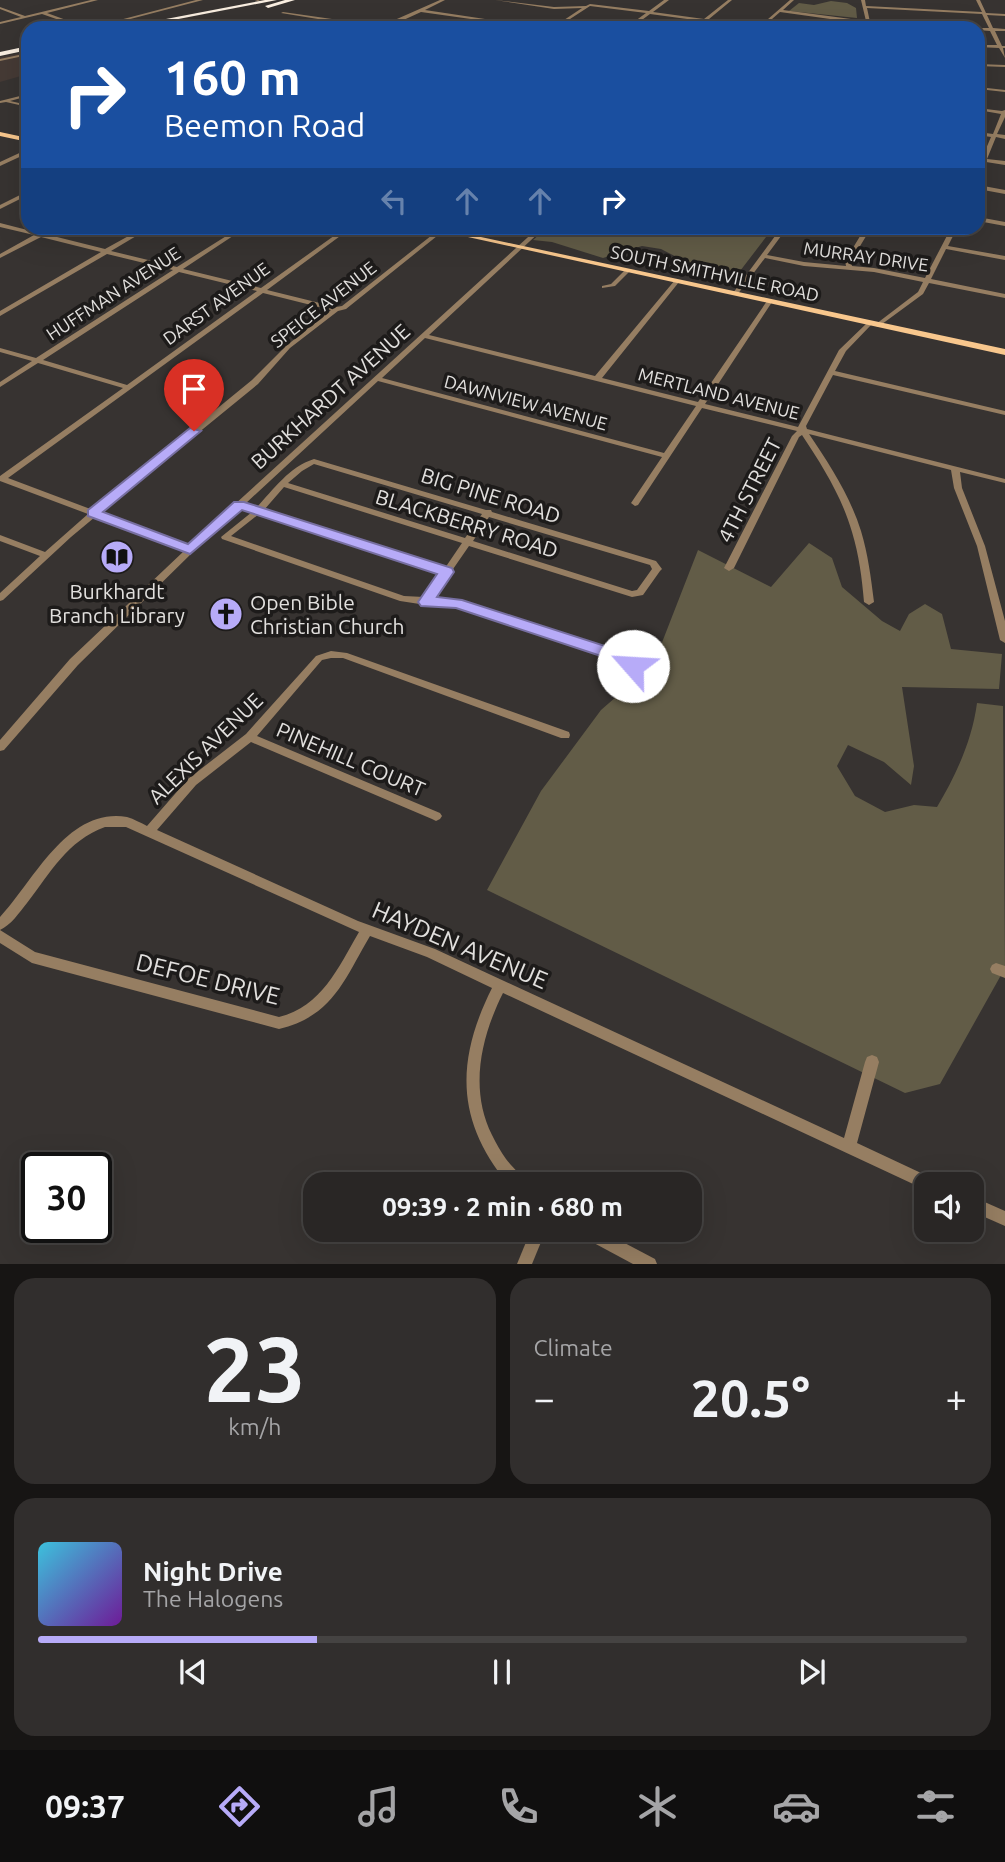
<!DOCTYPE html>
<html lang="en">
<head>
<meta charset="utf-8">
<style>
  :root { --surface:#292625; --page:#312e2d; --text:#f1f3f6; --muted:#a5a5a7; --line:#454342; --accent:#b7abf8 }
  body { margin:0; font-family:Ubuntu,sans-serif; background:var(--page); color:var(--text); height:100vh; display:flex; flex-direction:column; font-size:26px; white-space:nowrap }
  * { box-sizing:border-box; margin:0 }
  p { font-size:23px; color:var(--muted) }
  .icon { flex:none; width:38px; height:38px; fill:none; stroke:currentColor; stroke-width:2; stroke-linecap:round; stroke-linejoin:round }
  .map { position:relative; height:1264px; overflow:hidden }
  .panel { display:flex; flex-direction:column; gap:14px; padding:14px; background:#171514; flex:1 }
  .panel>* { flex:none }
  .hud { position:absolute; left:21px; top:21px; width:964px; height:214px; border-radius:21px; box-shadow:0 7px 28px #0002,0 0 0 2px var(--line); background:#1a4fa0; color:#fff; overflow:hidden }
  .buttons { position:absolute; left:914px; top:1172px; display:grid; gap:14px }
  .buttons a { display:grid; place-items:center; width:70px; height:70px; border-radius:14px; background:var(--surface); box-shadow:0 7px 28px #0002,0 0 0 2px var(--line); font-size:35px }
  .speed { position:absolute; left:21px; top:1152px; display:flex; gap:14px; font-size:35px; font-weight:700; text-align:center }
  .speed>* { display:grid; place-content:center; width:91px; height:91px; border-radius:50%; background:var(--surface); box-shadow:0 7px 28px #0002,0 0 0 2px var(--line); line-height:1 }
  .speed .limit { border:4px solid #111; border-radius:10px; background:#fff; color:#111 }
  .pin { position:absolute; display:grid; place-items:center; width:60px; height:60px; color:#fff; margin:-72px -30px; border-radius:50% 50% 50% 0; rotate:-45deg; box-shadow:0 0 7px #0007 }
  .pin .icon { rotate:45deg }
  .me { position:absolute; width:77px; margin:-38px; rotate:296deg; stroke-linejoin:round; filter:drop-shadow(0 0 5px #0008) }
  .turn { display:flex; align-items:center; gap:24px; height:147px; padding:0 28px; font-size:32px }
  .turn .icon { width:91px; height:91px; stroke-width:2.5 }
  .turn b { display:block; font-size:49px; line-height:60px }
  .lanes { display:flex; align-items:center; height:66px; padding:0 28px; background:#0003; justify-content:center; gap:35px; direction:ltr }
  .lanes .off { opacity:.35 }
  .big { font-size:52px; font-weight:600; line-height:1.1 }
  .panel .card { flex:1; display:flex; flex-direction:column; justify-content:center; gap:10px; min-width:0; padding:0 24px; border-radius:21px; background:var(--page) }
  .panel .dial { align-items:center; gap:0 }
  .dial b { font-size:91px; line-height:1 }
  .song { display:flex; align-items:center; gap:21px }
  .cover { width:84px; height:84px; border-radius:10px; background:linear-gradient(135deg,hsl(190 70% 55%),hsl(280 70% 35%)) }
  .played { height:7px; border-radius:4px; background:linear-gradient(90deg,var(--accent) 30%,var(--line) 30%) }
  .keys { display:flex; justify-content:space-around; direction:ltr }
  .heat { display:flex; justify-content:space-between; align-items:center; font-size:38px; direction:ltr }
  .panel .tiles { flex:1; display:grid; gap:14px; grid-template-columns:1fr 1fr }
  .card:last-child { grid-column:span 2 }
  .trip { position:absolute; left:303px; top:1172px; width:399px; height:70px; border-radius:21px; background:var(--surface); box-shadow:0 7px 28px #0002,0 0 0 2px var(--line); font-weight:600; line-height:70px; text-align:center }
  .dock { display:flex; height:112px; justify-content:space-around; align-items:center; background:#100f0f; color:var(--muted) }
  .dock .icon { width:49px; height:49px }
  .dock .active { color:var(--accent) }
  .dock b { font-size:32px; color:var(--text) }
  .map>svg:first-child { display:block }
  .built { fill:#453a35 }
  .green { fill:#625c47 }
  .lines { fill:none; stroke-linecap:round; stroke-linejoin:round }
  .minor { fill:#967e62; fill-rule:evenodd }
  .major { fill:#f8c78d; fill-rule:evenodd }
  .highway { fill:#f9eee0; fill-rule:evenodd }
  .route { fill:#b7abf8; stroke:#776fa1; stroke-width:2 }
  .labels { text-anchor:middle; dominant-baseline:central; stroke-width:7; stroke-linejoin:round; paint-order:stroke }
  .far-street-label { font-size:18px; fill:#e2e0de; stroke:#1d1b1a }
  .street-label { font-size:21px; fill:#e2e0de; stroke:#1d1b1a }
  .poi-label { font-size:21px; fill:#e2e0de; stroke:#1d1b1a }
  .near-street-label { font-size:24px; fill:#e2e0de; stroke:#1d1b1a }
</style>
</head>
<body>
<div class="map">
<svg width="1005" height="1264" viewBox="0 0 1005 1264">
  <rect width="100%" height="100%" fill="#373331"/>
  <polygon class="built" points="28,52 28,74 0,82 0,57"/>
  <g class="green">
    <polygon points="831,1 847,3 856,8 857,18 789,11 799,3 814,5"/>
    <polygon points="547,228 773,228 737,275 696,267 661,249 642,246 603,258 552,242 533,240"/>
    <path d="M 809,543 L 832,558 L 842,587 L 882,621 L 900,631 L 909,614 L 925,604 L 942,614 L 951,649 L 1002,654 L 999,689 L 902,687 L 914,766 L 911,785 L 884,762 L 848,745 L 837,766 L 855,796 L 885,812 L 914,805 L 937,807 C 956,775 972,741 977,703 L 1003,706 L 1005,968 L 940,1084 L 905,1093 L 487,890 L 541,791 L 601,710 L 632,683 L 661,645 L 698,550 L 771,587 Z"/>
  </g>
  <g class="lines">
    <g class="minor">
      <polygon points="91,0 98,0 47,13 88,28 82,28 42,14 0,24 0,22 21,17 0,9 0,7 25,16"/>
      <polygon points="196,0 203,0 96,28 89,28"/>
      <polygon points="255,0 260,0 258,1"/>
      <polygon points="440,0 445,0 425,10 544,28 534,28 421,12 386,28 376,28 323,20 306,28 301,28 318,19 281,13 283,12 381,26"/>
      <path d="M 495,0 L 554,7 L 586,6 L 590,4 L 649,11 L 664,0 L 669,0 L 653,12 L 704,19 L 728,0 L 732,0 L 709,19 L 760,26 L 790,0 L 794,0 L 783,10 L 866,21 L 861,0 L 865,0 L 866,6 L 982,12 L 976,0 L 980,0 L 986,13 L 1005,14 L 1005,16 L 987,15 L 993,28 L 1005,29 L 1005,31 L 995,31 L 1002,46 L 1005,46 L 1005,48 L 1003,48 L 1005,58 L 999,48 L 978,47 L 978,45 L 997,45 L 990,31 L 978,30 L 977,28 L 989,28 L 982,14 L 867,8 L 870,22 L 968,28 L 870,24 L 871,27 L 868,28 L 866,24 L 780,12 L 764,26 L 770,28 L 758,28 L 706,21 L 698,28 L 693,28 L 702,21 L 650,14 L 631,28 L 617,28 L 567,21 L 557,28 L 552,28 L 582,8 L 554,9 ZM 590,6 L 646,13 L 627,27 L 570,19 Z"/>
      <polygon points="28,53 28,55 0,61 0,59"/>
      <polygon points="978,64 1005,65 1005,67 978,66"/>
      <polygon points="978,87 1005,90 1005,92 978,89"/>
      <polygon points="28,94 28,96 10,101 28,105 28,107 6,102 0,103 0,101"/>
      <polygon points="978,108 1002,111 1005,110 1005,117 997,134 1005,135 1005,139 996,137 987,159 1005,161 1005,165 986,162 981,173 978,175 978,166 981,161 978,161 978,157 982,158 991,137 978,135 978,132 993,134 1001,114 978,110"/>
      <polygon points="28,149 28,153 0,166 0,162"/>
      <polygon points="978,185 1005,190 1005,194 978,189"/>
      <polygon points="28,191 28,195 0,209 0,205"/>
      <polygon points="978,217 1005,222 1005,226 978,221"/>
      <path d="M 0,223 L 39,233 L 49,228 L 56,228 L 45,234 L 105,249 L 143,228 L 149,228 L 148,229 L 111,251 L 177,267 L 239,228 L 245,228 L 183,269 L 261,288 L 345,228 L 351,228 L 267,290 L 336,307 L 342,306 L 441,228 L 447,228 L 346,309 L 338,311 L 290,348 L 258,384 L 100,513 L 189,546 L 538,228 L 544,228 L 429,335 L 595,376 L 675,280 L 679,280 L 679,282 L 602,378 L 698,402 L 767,301 L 771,301 L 772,302 L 705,404 L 798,427 L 839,350 L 867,323 L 871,323 L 871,325 L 846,351 L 835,371 L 1005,411 L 1005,415 L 833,375 L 806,426 L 807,429 L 1005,479 L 1005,483 L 960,472 L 962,488 L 985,546 L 1005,621 L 1005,643 L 1000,640 L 977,546 L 954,488 L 951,470 L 809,434 C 830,465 850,496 861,531 C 868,554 871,578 874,602 L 869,605 L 864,602 C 862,578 859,555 852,532 C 842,497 822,465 802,435 L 799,437 L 734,568 L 729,571 L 724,568 L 792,436 L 797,431 L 702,408 L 638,505 L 635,506 L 631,503 L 662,457 L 378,381 L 245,504 L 256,508 C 274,489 289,467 314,459 L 486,510 L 491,510 L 492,512 L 656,561 L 662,569 L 660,571 L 643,595 L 632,597 L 469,546 L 433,598 L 460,601 L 628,656 L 638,666 L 637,669 L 629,669 L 622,660 L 456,606 L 426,605 L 400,601 L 222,539 L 221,537 L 252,512 L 241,508 L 193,552 L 78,665 L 4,750 L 0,751 L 0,740 L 70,659 L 184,551 L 95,517 L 71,537 L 3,600 L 0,601 L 0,593 L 40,556 L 0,541 L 0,535 L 45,552 L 88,514 L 0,481 L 0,476 L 123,388 L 38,363 L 0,387 L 0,382 L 32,361 L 0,352 L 0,348 L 36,358 L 173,270 L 107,254 L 0,316 L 0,311 L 101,252 L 41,237 L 0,258 L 0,254 L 34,235 L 0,227 ZM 179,272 L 257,291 L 127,385 L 43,360 ZM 263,293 L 331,310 L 286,346 L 252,380 L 93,510 L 8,478 ZM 425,338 L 696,406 L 664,453 L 382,378 ZM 314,464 L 482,514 L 465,538 L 288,483 L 302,471 ZM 284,487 L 462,543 L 445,568 L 264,510 ZM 259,514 L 441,574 L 424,597 L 404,596 L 231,536 ZM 489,517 L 650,565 L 652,569 L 637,590 L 632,591 L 473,541 Z"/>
      <polygon points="781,228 787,228 767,255 804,262 846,266 845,261 865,228 871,228 851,261 852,266 874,268 925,278 951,228 957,228 948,246 1005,256 1005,260 946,249 931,279 1005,294 1005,298 929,283 923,294 878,327 876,326 876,324 918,292 923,282 874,272 804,266 765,258 737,295 733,295 733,293"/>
      <polygon points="626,269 631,270 615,286 602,288 602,286 611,284"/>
      <path d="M 331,651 L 347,653 L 569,732 L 570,735 L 569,738 L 561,738 L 343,658 L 331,658 L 322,660 L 257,736 L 440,813 L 442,816 L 440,819 L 436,821 L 432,819 L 251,742 L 196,785 L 157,830 L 358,921 L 435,949 L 844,1138 L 865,1062 L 867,1057 L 872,1055 L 877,1057 L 879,1062 L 857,1143 L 936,1180 L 938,1185 L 926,1185 L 926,1190 L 503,993 C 481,1037 469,1089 492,1135 C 496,1143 501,1152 506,1159 C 513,1168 522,1175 526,1185 L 509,1185 C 455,1121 456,1060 492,988 L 427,957 L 370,936 C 344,980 333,1016 279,1029 L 32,963 L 0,943 L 0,917 C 34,881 67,807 127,817 C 134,819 141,823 147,826 L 188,779 L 246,734 L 316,656 ZM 105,827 L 126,827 L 359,932 C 338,968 322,1006 279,1017 L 35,952 L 0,930 C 11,925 19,913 27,903 C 51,872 67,841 105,827 Z"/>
      <polygon points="996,963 1005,966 1005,978 992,973 990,969 992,965"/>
      <polygon points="971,1196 1005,1211 1005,1226 971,1211"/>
      <polygon points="531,1230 546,1230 532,1264 517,1264"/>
      <polygon points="577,1230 600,1230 655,1259 657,1264 633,1264 579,1235"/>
    </g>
    <g class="major">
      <polygon points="0,132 28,138 28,142 0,136"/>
      <polygon points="427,228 439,228 1005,349 1005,355"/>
    </g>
    <g class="highway">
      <polygon points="265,0 277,0 132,28 119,28"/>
      <polygon points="285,0 295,0 268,8 265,6"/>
      <polygon points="28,46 28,50 0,56 0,52"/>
    </g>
  </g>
  <polygon class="route" points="190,428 201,431 103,512 188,544 234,502 244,502 452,568 454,572 437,597 462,600 630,654 641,666 633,672 619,662 456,608 421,606 418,602 437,574 242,510 190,554 88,516 88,510"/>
  <defs>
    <symbol id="library-disc" viewBox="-11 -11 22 22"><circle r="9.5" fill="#b7abf8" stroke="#1d1b1a"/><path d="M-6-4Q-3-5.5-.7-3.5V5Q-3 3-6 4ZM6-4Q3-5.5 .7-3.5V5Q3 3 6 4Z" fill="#111"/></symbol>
    <symbol id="church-disc" viewBox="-11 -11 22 22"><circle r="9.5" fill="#b7abf8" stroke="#1d1b1a"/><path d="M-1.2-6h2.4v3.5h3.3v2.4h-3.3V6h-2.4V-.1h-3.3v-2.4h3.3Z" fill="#111"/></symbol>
  </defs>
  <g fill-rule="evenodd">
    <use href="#library-disc" x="98" y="538" width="38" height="38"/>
    <use href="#church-disc" x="207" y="595" width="38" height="38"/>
  </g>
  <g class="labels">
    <g class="far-street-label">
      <text transform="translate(866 256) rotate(8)">MURRAY DRIVE</text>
      <text transform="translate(715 273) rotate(12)">SOUTH SMITHVILLE ROAD</text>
      <text transform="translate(113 293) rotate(-33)">HUFFMAN AVENUE</text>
      <text transform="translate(216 303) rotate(-36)">DARST AVENUE</text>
      <text transform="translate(323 304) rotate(-38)">SPEICE AVENUE</text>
      <text transform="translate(719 393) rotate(14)">MERTLAND AVENUE</text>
      <text transform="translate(526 402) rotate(15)">DAWNVIEW AVENUE</text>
    </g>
    <g class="street-label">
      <text transform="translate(330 396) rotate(-42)">BURKHARDT AVENUE</text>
      <text transform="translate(749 490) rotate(-63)">4TH STREET</text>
      <text transform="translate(491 495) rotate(17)">BIG PINE ROAD</text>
      <text transform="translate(467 523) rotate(17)">BLACKBERRY ROAD</text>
      <text transform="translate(205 748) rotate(-44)">ALEXIS AVENUE</text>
      <text transform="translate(351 759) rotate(23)">PINEHILL COURT</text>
    </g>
    <g class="poi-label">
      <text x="117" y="591">Burkhardt<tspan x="117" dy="24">Branch Library</tspan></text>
      <text x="250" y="602" text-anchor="start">Open Bible<tspan x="250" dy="24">Christian Church</tspan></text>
    </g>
    <g class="near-street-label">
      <text transform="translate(460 945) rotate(23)">HAYDEN AVENUE</text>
      <text transform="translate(208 979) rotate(14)">DEFOE DRIVE</text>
    </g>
  </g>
</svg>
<div class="buttons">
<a><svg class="icon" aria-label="sound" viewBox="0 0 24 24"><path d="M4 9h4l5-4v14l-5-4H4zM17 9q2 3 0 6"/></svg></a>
</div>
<div class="speed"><div class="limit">30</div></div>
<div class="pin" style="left:194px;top:431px;background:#d93025"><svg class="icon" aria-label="arrive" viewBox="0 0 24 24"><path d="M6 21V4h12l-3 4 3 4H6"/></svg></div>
<svg class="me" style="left:633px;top:666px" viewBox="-20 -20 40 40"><circle r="19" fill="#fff"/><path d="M0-13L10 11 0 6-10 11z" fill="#b7abf8"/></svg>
<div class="trip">09:39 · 2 min · 680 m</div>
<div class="hud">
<div class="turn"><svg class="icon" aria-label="right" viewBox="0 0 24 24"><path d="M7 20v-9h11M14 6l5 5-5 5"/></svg><div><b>160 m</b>Beemon Road</div></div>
<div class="lanes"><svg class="icon off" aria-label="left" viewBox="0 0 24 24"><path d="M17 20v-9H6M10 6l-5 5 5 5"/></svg><svg class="icon off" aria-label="ahead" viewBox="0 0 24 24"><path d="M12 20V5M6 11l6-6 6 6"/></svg><svg class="icon off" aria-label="ahead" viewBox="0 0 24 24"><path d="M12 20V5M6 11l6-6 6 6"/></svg><svg class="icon" aria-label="right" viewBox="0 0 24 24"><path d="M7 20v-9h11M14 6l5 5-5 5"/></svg></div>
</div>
</div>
<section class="panel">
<div class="tiles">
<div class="card dial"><b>23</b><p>km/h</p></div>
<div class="card"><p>Climate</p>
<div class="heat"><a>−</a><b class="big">20.5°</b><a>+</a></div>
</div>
<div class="card">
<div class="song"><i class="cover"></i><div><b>Night Drive</b><p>The Halogens</p></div></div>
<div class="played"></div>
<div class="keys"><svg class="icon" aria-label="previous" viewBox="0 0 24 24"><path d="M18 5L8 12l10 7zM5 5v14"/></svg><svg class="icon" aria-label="pause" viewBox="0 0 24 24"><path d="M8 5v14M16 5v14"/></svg><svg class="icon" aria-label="next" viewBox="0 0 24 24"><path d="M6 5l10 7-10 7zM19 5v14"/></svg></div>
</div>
</div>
</section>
<nav class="dock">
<b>09:37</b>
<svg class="icon active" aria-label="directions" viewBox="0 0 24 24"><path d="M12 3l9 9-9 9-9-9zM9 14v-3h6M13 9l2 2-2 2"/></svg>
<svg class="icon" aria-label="music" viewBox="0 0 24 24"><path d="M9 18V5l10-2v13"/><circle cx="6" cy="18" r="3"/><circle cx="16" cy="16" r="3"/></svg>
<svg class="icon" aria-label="phone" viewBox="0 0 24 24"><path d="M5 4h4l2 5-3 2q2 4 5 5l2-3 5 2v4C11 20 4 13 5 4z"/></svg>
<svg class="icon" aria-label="climate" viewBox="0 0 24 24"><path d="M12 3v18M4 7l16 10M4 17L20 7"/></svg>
<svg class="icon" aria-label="car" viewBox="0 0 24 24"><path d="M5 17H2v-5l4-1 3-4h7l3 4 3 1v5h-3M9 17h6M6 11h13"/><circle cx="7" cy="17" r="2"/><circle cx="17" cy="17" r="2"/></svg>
<svg class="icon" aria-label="filters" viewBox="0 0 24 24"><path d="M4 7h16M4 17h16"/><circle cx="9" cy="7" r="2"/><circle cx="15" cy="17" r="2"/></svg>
</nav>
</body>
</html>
